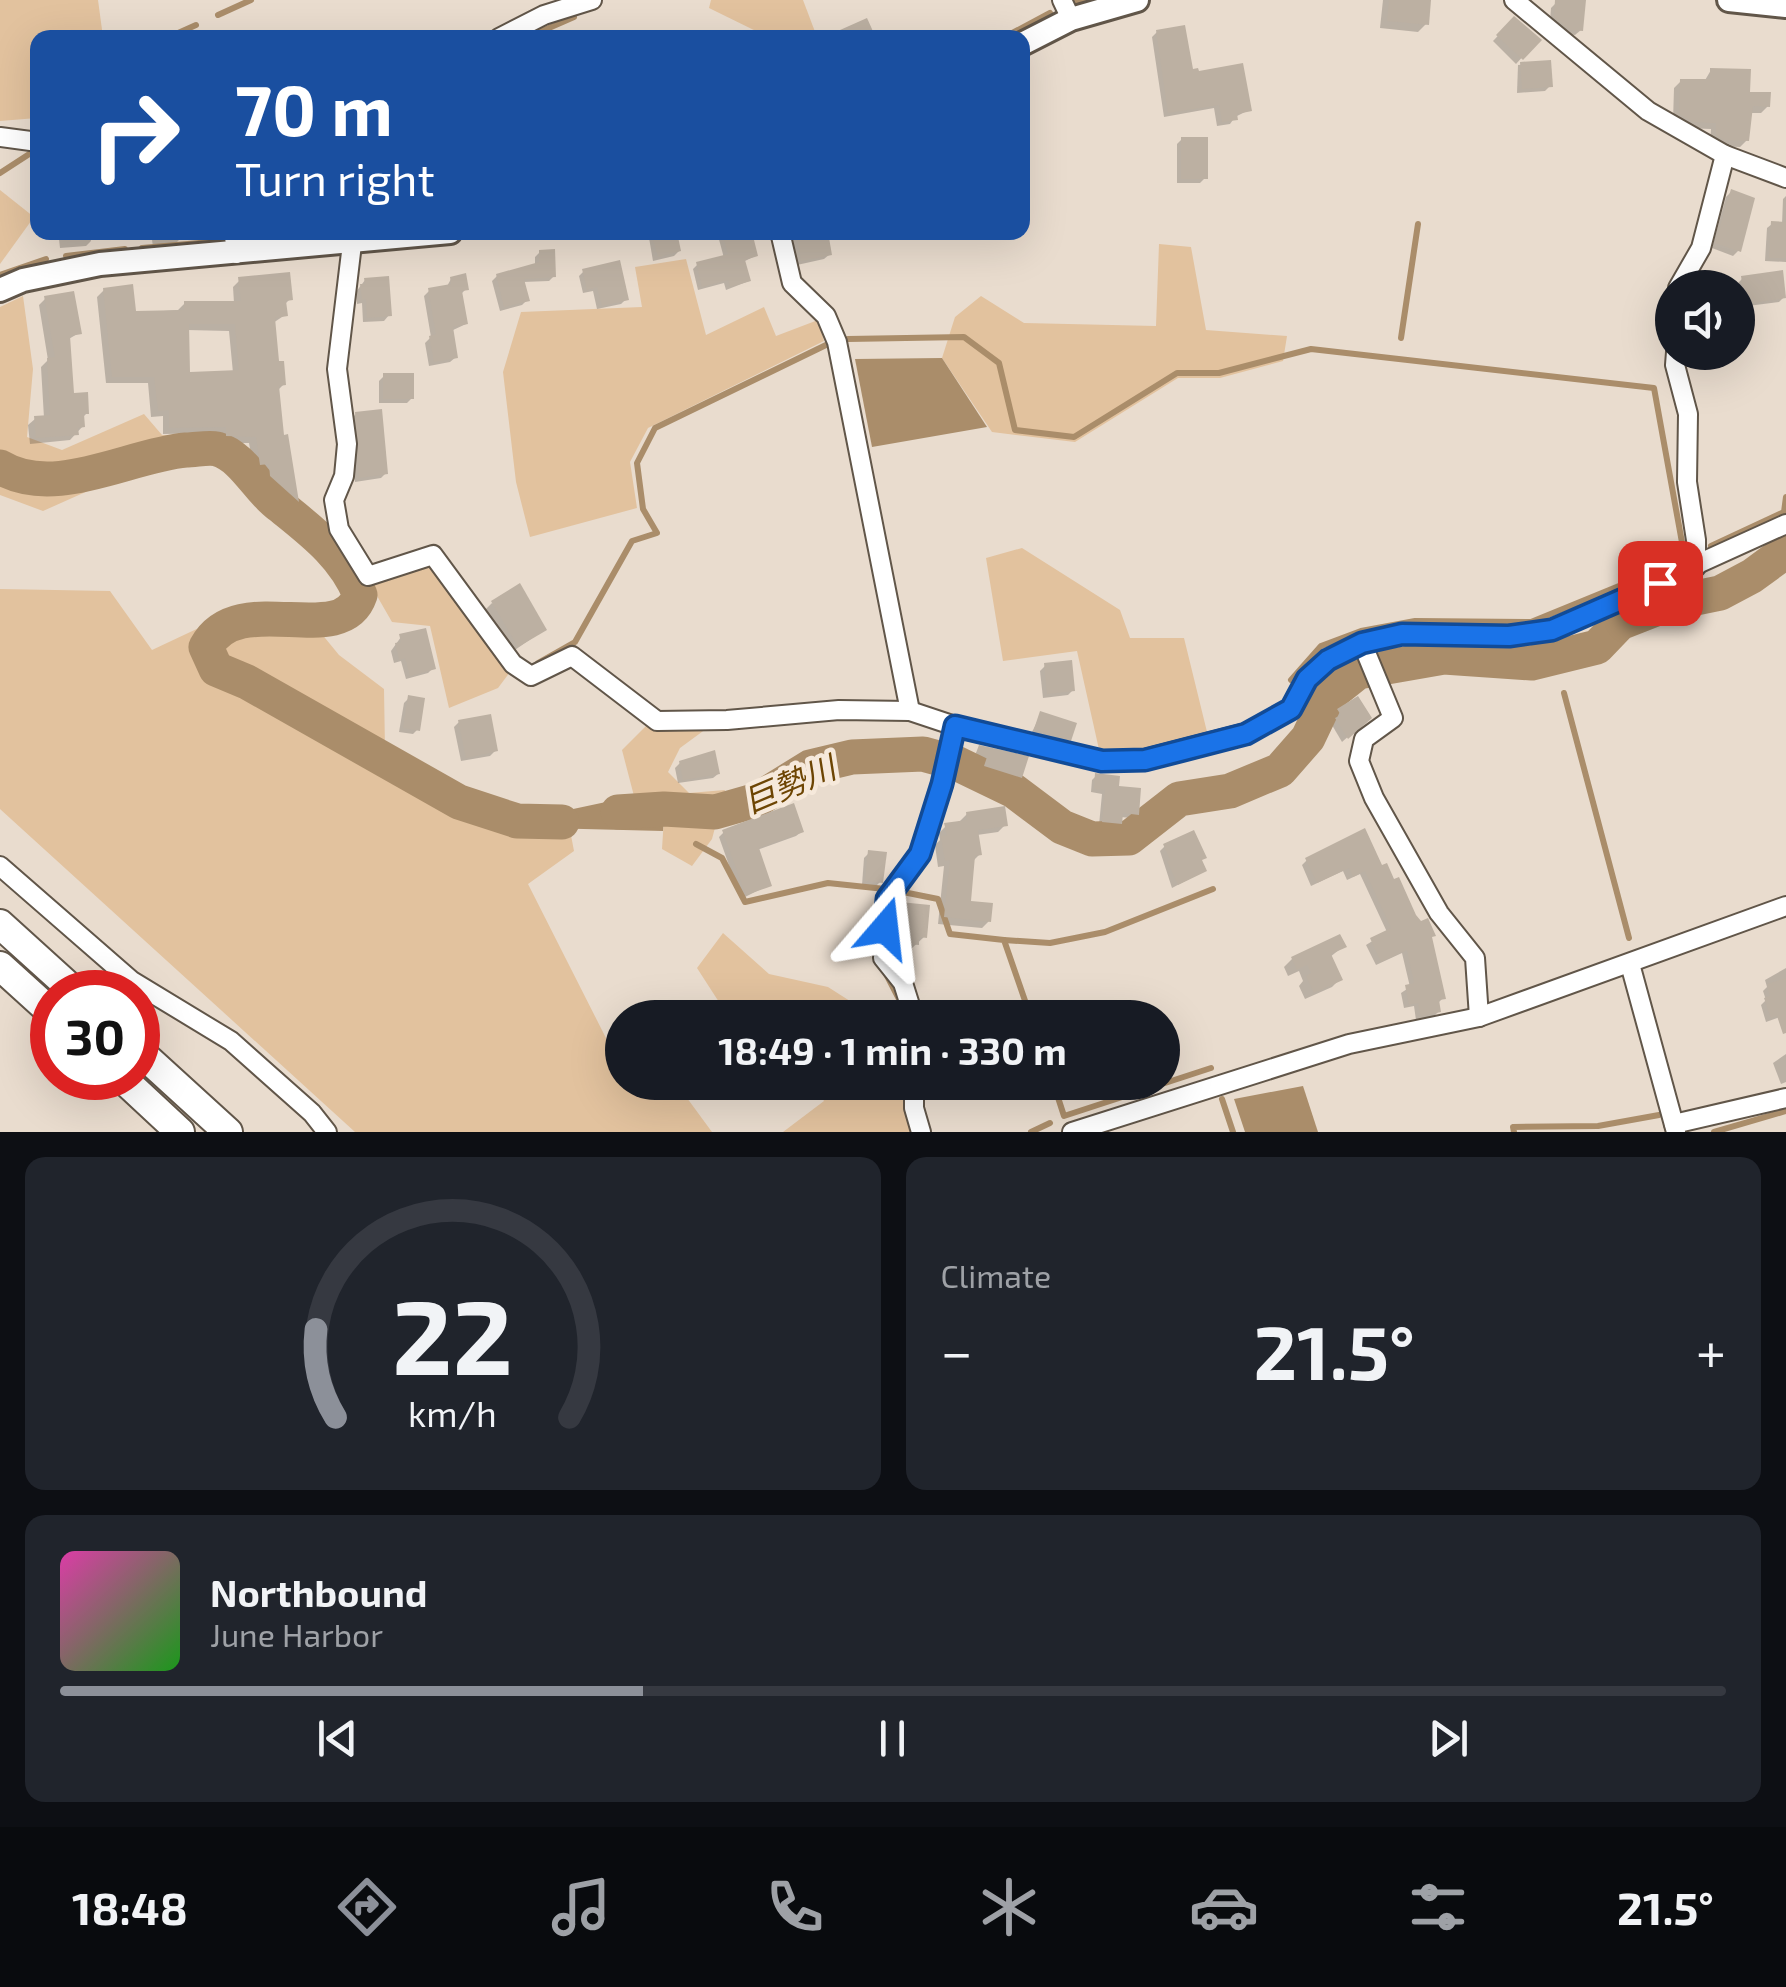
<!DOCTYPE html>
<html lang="en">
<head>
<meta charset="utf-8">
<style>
  :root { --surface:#171b24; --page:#20242c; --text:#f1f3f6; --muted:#9ea1a6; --line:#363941; --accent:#8c9099 }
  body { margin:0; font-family:"Exo 2","Noto Sans JP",sans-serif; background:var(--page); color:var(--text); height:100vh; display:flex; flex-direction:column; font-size:38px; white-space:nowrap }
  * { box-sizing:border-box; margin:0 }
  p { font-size:32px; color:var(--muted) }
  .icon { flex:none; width:55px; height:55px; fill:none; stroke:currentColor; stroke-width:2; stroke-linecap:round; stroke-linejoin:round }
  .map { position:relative; height:1132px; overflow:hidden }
  .sheet { display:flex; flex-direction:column; gap:25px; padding:25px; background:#0d0f14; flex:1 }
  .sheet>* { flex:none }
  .guide { position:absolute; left:30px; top:30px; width:1000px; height:210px; border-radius:20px; box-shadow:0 10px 40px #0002; background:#1a4fa0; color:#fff; overflow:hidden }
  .controls { position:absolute; left:1655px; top:270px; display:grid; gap:20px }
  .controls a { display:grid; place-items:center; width:100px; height:100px; border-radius:50%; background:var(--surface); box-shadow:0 10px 40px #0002; font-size:50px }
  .speed { position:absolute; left:30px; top:970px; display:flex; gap:20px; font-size:50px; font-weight:700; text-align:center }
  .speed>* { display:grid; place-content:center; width:130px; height:130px; border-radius:50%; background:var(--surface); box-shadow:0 10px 40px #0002; line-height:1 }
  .speed .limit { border:15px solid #d22; background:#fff; color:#111 }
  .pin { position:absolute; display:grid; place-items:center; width:85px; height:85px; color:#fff; margin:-42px; border-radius:20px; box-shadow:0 5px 15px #0006 }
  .me { position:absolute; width:110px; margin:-55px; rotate:17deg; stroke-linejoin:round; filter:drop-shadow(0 0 8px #0008) }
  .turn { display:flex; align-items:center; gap:35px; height:210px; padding:0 40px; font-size:45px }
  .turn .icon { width:130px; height:130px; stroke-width:2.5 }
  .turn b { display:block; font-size:70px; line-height:85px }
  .big { font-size:75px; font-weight:700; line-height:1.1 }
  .sheet .tile { flex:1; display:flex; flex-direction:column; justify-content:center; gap:15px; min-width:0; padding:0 35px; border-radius:20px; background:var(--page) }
  .sheet .dial { align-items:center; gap:0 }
  .dial svg { height:260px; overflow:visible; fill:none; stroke:var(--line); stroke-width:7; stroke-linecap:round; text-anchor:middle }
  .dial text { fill:var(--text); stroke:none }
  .song { display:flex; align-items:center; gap:30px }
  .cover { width:120px; height:120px; border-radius:15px; background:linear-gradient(135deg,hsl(320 70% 55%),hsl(120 70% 35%)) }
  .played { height:10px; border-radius:5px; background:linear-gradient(90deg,var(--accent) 35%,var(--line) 35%) }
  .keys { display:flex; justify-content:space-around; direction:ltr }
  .heat { display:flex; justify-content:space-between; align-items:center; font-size:55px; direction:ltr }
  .sheet .tiles { flex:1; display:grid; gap:25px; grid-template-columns:1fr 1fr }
  .tile:last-child { grid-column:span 2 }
  .trip { position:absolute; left:605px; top:1000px; width:575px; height:100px; border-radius:50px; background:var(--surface); box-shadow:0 10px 40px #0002; font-weight:700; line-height:100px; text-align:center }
  .menu { display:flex; height:160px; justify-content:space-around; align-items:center; background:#090b0e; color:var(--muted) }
  .menu .icon { width:70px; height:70px }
  .menu .on { color:var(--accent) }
  .menu b { font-size:45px; color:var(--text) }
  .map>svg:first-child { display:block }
  .green { fill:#e2c29e }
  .water { fill:#aa8d6a }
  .shadow { fill:#0003; fill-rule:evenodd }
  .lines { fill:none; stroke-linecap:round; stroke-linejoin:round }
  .stream { stroke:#aa8d6a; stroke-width:6 }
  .river { stroke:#aa8d6a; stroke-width:35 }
  .building { fill:#bcb0a2; fill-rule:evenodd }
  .minor-casing { stroke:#615649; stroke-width:22 }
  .major-casing { stroke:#615649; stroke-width:28 }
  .highway-casing { stroke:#615649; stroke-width:32 }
  .minor { stroke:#fff; stroke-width:18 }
  .major { stroke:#fff; stroke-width:22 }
  .highway { stroke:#fff; stroke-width:28 }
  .route-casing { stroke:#114b97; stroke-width:25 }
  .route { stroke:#1a73e8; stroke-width:18 }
  .labels { text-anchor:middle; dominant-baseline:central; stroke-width:9; stroke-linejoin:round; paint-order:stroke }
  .water-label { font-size:32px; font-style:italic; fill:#6d4503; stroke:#f6e9db }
</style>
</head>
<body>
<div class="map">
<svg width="1786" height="1132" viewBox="0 0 1786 1132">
  <rect width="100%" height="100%" fill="#e9dcce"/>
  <g class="green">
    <polygon points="0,0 98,0 103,37 38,38 37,118 0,121"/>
    <polygon points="711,0 803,0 817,37 768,37 709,8"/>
    <polygon points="0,190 34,217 0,264"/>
    <polygon points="1159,244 1191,247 1206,330 1287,336 1283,361 1220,378 1178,378 1075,442 992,432 942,358 955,317 981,296 1024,323 1156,326"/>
    <polygon points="686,259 706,335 764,307 776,336 818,320 824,341 648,428 630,462 637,508 530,537 516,482 503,372 521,312 642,307 635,267"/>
    <polygon points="23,296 33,369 27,437 62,450 144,414 162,435 206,438 191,464 108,482 43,511 0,495 0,307"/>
    <polygon points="1022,548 1120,610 1130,638 1184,638 1208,736 1143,752 1100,754 1077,651 1003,661 986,558"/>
    <polygon points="434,561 510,672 498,688 449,708 430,626 392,622 369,582"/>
    <polygon points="0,589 110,591 152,650 237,610 298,605 339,655 384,689 385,750 459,795 495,805 517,821 544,828 570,830 574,851 528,884 607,1040 622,1040 622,1082 676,1083 712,1132 355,1132 0,809"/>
    <polygon points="725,715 680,748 668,772 689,793 725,790 712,839 692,866 662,849 665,802 634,796 622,750 656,716"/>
    <polygon points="723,933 769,974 828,987 875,1017 728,1016 697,968"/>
    <polygon points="814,1083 922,1083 927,1132 783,1132 824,1101"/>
  </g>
  <g class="water">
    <polygon points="942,358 987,427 872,447 855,359"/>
    <polygon points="634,796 665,802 663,831 544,828 517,821"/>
    <polygon points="1303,1086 1318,1132 1245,1132 1234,1099"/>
  </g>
  <g class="shadow">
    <polygon points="1383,0 1429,0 1426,24 1418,32 1380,28"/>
    <polygon points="1556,3 1581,30 1575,35 1564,34 1550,22 1551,8"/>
    <polygon points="1514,19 1538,40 1516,64 1493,41"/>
    <polygon points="1157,32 1191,72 1249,110 1235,117 1230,124 1217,126 1214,108 1164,117 1152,37"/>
    <polygon points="1549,63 1550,86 1545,91 1517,93 1518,65"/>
    <polygon points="1711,70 1768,106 1761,113 1750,113 1747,140 1740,147 1716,146 1710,142 1711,129 1685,128 1673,121 1674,88 1681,81 1704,82"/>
    <polygon points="1182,139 1205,178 1200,183 1177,183 1177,144"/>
    <polygon points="1731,192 1738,251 1733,256 1712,248 1726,197"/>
    <polygon points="1786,196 1786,262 1765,261 1767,228 1772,224 1782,224 1783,199"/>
    <polygon points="52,232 90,232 91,241 86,246 60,248 59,239 53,240"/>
    <polygon points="151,232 179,232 179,240 174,245 153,247"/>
    <polygon points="648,232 674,232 679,251 674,256 653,261"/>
    <polygon points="717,232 749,232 755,256 743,262 749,281 726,290 724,283 698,290 693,269 698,264 724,258"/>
    <polygon points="790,232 827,232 830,254 824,259 797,265"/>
    <polygon points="540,252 554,276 549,281 523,282 527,300 522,305 500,311 492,281 497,276 535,266 535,257"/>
    <polygon points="584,271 626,299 621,304 597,309 593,291 583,293 579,276"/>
    <polygon points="451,279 466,289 460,295 466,324 451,331 456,357 450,362 429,366 425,343 431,337 424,296 429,291 446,288"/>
    <polygon points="1742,279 1784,297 1779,302 1740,307 1737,284"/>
    <path d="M 240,280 L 290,299 L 284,305 L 285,315 L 273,323 L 277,363 L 284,384 L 277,391 L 282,437 L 286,437 L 296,501 L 290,507 L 264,483 L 262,469 L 254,471 L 249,443 L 220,443 L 219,433 L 163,434 L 163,416 L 151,417 L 148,383 L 106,383 L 97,297 L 104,290 L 134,313 L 178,310 L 185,303 L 234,303 L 233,287 ZM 187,330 L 229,331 L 233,373 L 187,374 Z"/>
    <polygon points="365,280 389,315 384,321 363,322 362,303 357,304 356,292"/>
    <polygon points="45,299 79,333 67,340 72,395 87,413 82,418 83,426 70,440 30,444 28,425 35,419 44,418 41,367 48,360 39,305"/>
    <polygon points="384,376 412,398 407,403 379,403 379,381"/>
    <polygon points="356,414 386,473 381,478 355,482 351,419"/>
    <polygon points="492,603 544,630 509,654 484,611"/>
    <polygon points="401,637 433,668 428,673 406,679 401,661 394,663 391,651"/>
    <polygon points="1045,666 1073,690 1068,695 1043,698 1040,671"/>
    <polygon points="409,698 418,729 413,734 399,732 404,703"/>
    <polygon points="1339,711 1369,718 1342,742 1332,725"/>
    <polygon points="1041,714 1069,740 1064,745 1031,734"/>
    <polygon points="459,722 495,751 490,756 461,761 454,727"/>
    <polygon points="980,747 1019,777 1014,782 981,771 984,762 973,758"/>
    <polygon points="680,763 718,774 713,778 678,783 675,768"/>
    <polygon points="1096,776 1116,788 1136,814 1132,818 1120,817 1115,827 1099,825 1102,794 1091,792 1092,780"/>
    <polygon points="967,814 1005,825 998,832 977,835 980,854 972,862 968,903 989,921 982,928 938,924 944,866 938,867 935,845 940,840 939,833 946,826 960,821"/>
    <polygon points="724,832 801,832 796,836 757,850 769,885 741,899 719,837"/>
    <polygon points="1165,846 1204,871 1172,888 1160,851"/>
    <polygon points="869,853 881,881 876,886 862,885 864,858"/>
    <polygon points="1307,860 1381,868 1430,938 1443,998 1437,1004 1439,1011 1434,1016 1416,1020 1414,1006 1404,1008 1401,993 1410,987 1402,953 1376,965 1366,945 1387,932 1360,874 1347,880 1343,871 1311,886 1302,865"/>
    <polygon points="901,904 924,937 911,949 894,947 896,910"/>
    <polygon points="1344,946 1330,957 1340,979 1332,987 1305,999 1299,986 1303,981 1299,971 1288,976 1284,967 1292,959"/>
    <polygon points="1786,968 1786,1015 1766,1022 1761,1005 1766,1000 1763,991 1767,987 1765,980"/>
    <polygon points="1786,1054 1786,1082 1781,1084 1773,1063"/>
  </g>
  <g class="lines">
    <g class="stream">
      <polyline points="1074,3 1085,0"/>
      <polyline points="218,15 251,0"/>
      <polyline points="167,38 196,25"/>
      <polyline points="526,38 574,17"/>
      <polyline points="1003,38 1050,13"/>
      <polyline points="0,173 37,149"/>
      <polyline points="248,238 300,232"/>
      <polyline points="142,248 222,241"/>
      <polyline points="66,256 125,249"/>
      <polyline points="0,275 46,259"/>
      <polyline points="1401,338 1418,224"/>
      <polyline points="848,339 964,337 999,363 1015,430 1074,437 1177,373 1219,373 1311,349 1654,388 1685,559 1531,622 1415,621 1361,631 1321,646 1291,680"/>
      <polyline points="1711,546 1784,512 1786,497"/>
      <polyline points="538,663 575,642 632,541 657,533 643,509 637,463 655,428 826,345"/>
      <polyline points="1564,693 1629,938"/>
      <polyline points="696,844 722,858 745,902 828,883 885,889"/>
      <polyline points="903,892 938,899 950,934 1004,940 1031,1018"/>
      <polyline points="1004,940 1050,943 1105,932 1213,889"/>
      <polyline points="886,974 903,1007"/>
      <polyline points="1053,1082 1064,1116 1211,1068"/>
      <polyline points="1222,1099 1233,1132"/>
      <polyline points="1031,1132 1050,1123"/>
      <polyline points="1514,1132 1513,1127 1598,1126 1659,1115"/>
      <polyline points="1714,1132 1786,1111"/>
    </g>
    <g class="river">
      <path d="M 0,467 C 54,500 129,455 186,450 C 196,450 208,447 217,449 C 244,457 257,489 279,505 C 311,531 344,555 360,595 C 341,651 238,587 206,647 L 216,669 L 247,682 L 459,802 L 517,821 L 562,822"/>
      <polyline points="618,812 664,809 715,812 757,800 810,767 852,757 923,754 956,763 1014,791 1062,827 1092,839 1129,838 1179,799 1230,791 1280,770 1308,738 1328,696 1358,672 1444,657 1532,663 1597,647 1620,623 1671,603 1720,593 1752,576 1786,551"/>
    </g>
  </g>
  <g class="building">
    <polygon points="1389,0 1431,0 1429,25 1387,21"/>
    <polygon points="1555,0 1586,0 1583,31 1570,30 1554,17"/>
    <polygon points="1514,16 1542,40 1523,60 1496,35"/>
    <polygon points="867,18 876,38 822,38"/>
    <polygon points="1185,25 1193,69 1198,68 1199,71 1243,63 1252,111 1237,114 1238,120 1222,122 1219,105 1168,113 1156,30"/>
    <polygon points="1551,60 1553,87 1522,89 1520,62"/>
    <polygon points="1710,68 1751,69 1750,92 1771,92 1770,107 1753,106 1749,141 1724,140 1716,135 1716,123 1693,122 1679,114 1680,79 1710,79"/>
    <rect x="1181" y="137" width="27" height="42"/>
    <polygon points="1731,189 1755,198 1741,252 1715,243"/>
    <polygon points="1771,221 1786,222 1786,258 1769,258"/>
    <polygon points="651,232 677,232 681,251 658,257"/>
    <polygon points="722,232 752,232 758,256 745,260 751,281 730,287 728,280 702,287 696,262 728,254"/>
    <polygon points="796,232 828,232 832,255 801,261"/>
    <polygon points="555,249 556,277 524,279 530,301 504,307 496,274 539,262 539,250"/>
    <polygon points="620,260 629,300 602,306 597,287 587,290 582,269"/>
    <polygon points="1783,270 1786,298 1745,304 1741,276"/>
    <path d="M 290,272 L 293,300 L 286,301 L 288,316 L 275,318 L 279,361 L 284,361 L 286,385 L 279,386 L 284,435 L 288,434 L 299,502 L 270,476 L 269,464 L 260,465 L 256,437 L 226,436 L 226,427 L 169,428 L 169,410 L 158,411 L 154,377 L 112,377 L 103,288 L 133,284 L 136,311 L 184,310 L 184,301 L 241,301 L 238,277 ZM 189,324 L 235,324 L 239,370 L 190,372 Z"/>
    <polygon points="466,273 469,290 462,291 468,324 453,327 458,358 434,362 429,336 436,334 428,288 451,284 450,277"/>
    <polygon points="389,276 392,316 367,318 366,299 362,300 360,284 365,284 364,278"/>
    <polygon points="74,291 82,334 70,336 74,393 88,392 89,414 84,414 85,427 78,428 79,435 36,438 34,416 50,415 47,358 55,357 44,296"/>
    <rect x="383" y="373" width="31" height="26"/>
    <polygon points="382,409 388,474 359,478 355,412"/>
    <polygon points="520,583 547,630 518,647 491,601"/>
    <polygon points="426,628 436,669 410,676 405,658 399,660 395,643 401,642 399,634"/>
    <polygon points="1072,660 1075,691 1047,694 1044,663"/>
    <polygon points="408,695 425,698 420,731 403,728"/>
    <polygon points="1358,696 1372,718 1348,739 1335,718 1341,715 1337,709"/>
    <polygon points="1040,711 1077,723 1071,741 1034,729"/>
    <polygon points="491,714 498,751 466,758 458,720"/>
    <polygon points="979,745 1029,756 1022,778 984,766 987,757 976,753"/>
    <polygon points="715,750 720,774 683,780 679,761"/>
    <polygon points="1095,773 1120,776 1119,786 1141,788 1139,815 1123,813 1122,824 1102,822 1105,790 1094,789"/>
    <polygon points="794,803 804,832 759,848 772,886 746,895 722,830"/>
    <polygon points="1005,806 1008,826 978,830 982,855 975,856 971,901 993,903 991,922 944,917 950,860 945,861 941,836 947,835 944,823 967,820 966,812"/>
    <polygon points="1365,828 1382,865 1387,863 1394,879 1399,877 1416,915 1421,921 1428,918 1436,936 1432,937 1446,999 1439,1000 1441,1012 1421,1016 1418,1003 1409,1005 1405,985 1414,983 1407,950 1381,962 1370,938 1391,928 1365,871 1353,877 1349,868 1317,883 1305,858"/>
    <polygon points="1194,830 1207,858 1202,860 1207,871 1178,885 1167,861 1170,860 1163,844"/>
    <polygon points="868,850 887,852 883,883 865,881"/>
    <polygon points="900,902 930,905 927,938 919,937 919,945 897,943"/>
    <polygon points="1340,934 1347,947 1331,954 1343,980 1314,993 1306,976 1311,973 1307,965 1297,970 1291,957"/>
    <polygon points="1786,978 1786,1033 1783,1034 1777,1016 1771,1018 1764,998 1770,996 1767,984"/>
  </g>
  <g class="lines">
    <defs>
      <g id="minor">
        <polyline points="1062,0 1071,19"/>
        <polyline points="1514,0 1648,111 1725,155 1786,178"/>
        <polyline points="499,38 544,15 592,0"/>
        <polyline points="0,137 38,142"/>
        <polyline points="233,232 237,254"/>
        <polyline points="780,232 792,283 826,316 837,342 910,711"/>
        <polyline points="352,244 337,369 347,444 344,476 334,500 339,529 368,576 433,555 513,664 531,676 572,656 657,721 727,720 839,710 910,711 955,726 1102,761 1145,759 1246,733 1291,709 1307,679 1328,660 1362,643 1402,634 1509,635 1552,630 1786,524"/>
        <polyline points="1678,288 1701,248 1725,155"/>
        <polyline points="1676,352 1675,365 1688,414 1687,482 1696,540 1696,567"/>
        <polyline points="1362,643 1393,718 1364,739 1359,761 1374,798 1439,913 1475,958 1479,1017"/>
        <polyline points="0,866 132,981 231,1041 312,1113 327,1132"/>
        <polyline points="1630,964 1676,1132"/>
        <polyline points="914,1018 903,983 883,958 887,899 919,854 943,784 955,726"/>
        <polyline points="914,1082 914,1108 921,1132"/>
        <polyline points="1674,1124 1786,1098"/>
        <polyline points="1072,1132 1349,1044 1479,1017 1786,906"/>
      </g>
      <g id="major">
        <polyline points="1729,0 1786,6"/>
        <polyline points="1022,44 1071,19 1137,0"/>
        <polyline points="0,290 23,280 100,264 450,232"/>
      </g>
      <g id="highway">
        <polyline points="0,924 75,992"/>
        <polyline points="0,966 52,1013"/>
        <polyline points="138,1050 228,1132"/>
        <polyline points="122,1078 180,1132"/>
      </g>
    </defs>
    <use href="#minor" class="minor-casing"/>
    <use href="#major" class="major-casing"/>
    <use href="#highway" class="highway-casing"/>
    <use href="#minor" class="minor"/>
    <use href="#major" class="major"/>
    <use href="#highway" class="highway"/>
  </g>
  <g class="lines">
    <defs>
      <polyline id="route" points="885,928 887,899 920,854 942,784 955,726 1102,761 1145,760 1246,734 1291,709 1307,679 1328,660 1362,643 1402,634 1509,636 1552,630 1660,583"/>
    </defs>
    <use href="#route" class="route-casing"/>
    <use href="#route" class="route"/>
  </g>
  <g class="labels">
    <g class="water-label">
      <text transform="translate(789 783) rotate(-23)">巨勢川</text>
    </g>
  </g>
</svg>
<div class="controls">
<a><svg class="icon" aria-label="sound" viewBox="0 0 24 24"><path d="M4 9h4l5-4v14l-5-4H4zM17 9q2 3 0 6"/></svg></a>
</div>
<div class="speed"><div class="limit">30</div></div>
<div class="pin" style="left:1660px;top:583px;background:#d93025"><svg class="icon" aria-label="arrive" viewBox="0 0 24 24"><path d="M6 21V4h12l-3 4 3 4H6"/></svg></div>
<svg class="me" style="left:885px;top:928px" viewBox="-20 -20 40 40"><path d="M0-17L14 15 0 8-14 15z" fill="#1a73e8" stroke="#fff" stroke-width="4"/></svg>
<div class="trip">18:49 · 1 min · 330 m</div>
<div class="guide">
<div class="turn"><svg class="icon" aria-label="right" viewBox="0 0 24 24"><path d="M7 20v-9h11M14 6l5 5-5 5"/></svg><div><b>70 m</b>Turn right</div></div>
</div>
</div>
<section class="sheet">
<div class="tiles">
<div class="tile dial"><svg viewBox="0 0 100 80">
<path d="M14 69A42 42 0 1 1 86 69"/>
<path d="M14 69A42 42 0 0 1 8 42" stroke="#8c9099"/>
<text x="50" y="56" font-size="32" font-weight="700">22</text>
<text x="50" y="72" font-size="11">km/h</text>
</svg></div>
<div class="tile"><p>Climate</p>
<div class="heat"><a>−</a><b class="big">21.5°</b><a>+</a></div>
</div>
<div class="tile">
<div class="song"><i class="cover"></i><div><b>Northbound</b><p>June Harbor</p></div></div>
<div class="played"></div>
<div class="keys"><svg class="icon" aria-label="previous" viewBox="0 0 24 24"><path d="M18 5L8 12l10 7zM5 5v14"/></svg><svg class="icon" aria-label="pause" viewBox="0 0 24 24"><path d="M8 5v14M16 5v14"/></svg><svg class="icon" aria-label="next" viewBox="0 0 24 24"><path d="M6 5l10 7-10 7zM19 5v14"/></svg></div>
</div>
</div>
</section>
<nav class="menu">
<b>18:48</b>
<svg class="icon on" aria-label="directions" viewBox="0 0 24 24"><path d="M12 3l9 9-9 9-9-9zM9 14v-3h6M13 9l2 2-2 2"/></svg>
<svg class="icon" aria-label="music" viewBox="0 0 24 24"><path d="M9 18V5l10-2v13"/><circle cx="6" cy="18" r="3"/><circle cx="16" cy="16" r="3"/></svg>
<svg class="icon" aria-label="phone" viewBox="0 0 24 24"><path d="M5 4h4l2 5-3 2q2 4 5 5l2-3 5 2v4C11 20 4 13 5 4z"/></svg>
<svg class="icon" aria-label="climate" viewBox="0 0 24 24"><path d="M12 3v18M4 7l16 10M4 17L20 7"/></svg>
<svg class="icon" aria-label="car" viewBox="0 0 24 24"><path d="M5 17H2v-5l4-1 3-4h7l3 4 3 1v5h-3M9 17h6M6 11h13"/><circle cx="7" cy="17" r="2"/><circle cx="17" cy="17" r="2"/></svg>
<svg class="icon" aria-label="filters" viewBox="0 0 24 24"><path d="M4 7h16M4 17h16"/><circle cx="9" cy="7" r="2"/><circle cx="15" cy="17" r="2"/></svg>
<b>21.5°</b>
</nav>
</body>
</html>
